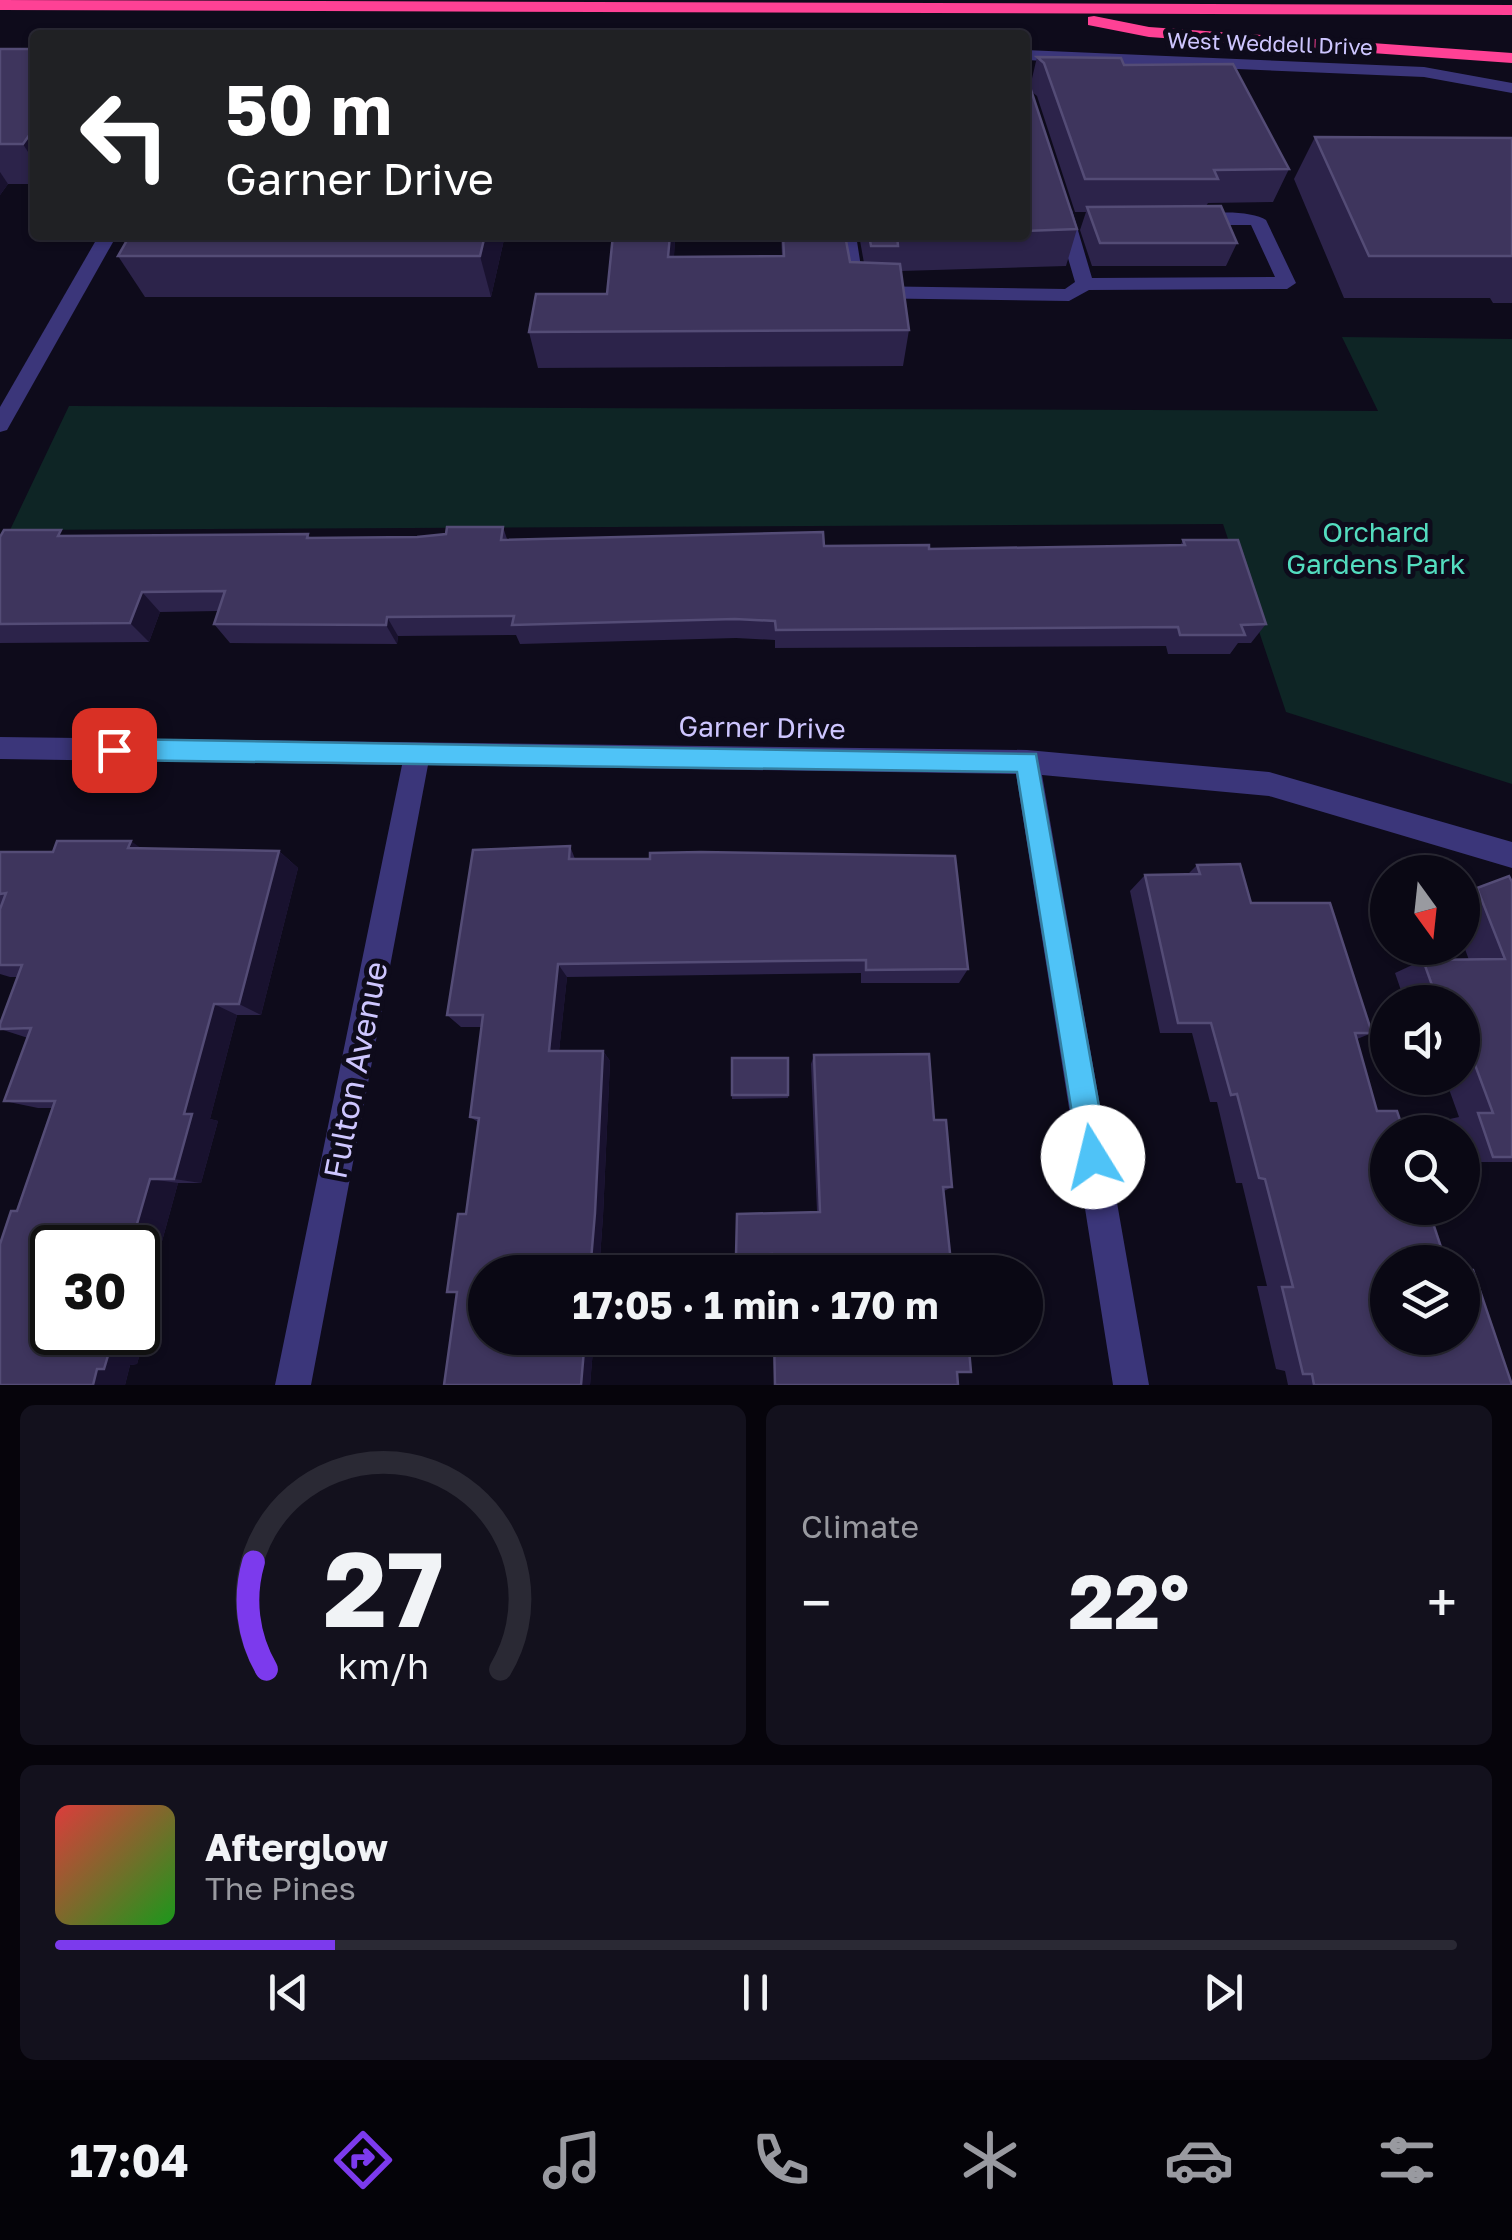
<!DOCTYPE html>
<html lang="en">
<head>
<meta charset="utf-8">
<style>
  :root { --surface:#0a0814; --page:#13111d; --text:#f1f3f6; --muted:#999aa0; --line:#2a2934; --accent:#7c3aed }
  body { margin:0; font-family:"Golos Text",sans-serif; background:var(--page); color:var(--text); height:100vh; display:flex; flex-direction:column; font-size:38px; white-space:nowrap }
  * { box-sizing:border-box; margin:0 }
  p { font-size:32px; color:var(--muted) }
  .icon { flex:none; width:55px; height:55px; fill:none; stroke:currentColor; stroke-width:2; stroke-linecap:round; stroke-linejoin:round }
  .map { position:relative; height:1385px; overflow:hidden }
  .details { display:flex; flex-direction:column; gap:20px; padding:20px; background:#06040b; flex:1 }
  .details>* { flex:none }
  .hud { position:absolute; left:30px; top:30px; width:1000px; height:210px; border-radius:10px; box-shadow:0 2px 8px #0004,0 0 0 2px var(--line); background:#202124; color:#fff; overflow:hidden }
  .needle { width:65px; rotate:165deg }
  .tools { position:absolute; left:1370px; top:855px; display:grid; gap:20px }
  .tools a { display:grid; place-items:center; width:110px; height:110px; border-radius:50%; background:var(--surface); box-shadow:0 2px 8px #0004,0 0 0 2px var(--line); font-size:50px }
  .speed { position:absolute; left:30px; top:1225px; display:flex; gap:20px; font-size:50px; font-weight:700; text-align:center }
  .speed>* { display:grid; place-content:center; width:130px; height:130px; border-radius:50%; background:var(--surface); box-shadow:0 2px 8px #0004,0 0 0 2px var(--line); line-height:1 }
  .speed .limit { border:5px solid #111; border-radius:15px; background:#fff; color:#111 }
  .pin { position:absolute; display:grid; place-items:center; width:85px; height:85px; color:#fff; margin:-42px; border-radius:20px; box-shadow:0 5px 15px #0006 }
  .me { position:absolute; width:110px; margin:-55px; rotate:351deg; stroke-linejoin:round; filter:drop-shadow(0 0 8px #0008) }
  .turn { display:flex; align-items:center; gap:35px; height:210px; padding:0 30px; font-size:45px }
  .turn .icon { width:130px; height:130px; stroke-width:2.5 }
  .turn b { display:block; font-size:70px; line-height:85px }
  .big { font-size:75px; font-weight:700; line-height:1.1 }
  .details .widget { flex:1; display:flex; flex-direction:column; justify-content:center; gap:15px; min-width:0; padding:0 35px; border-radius:15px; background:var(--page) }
  .details .dial { align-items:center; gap:0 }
  .dial svg { height:260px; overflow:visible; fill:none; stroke:var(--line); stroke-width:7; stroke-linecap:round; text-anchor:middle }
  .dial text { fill:var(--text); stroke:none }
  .song { display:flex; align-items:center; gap:30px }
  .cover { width:120px; height:120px; border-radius:15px; background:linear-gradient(135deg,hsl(0 70% 55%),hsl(120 70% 35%)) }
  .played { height:10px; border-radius:5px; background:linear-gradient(90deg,var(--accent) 20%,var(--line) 20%) }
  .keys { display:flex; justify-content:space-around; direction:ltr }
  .heat { display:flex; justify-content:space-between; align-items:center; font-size:55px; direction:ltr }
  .details .tiles { flex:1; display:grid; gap:20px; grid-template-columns:1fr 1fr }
  .widget:last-child { grid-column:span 2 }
  .trip { position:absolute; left:468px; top:1255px; width:575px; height:100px; border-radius:50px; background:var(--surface); box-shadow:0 2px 8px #0004,0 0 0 2px var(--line); font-weight:700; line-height:100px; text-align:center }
  .dock { display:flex; height:160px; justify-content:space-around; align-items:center; background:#040308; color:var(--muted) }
  .dock .icon { width:70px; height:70px }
  .dock .selected { color:var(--accent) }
  .dock b { font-size:45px; color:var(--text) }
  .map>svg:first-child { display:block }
  .green { fill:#0e2525 }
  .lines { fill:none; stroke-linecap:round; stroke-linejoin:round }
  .service { fill:#3b367a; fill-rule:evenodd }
  .minor { fill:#3b367a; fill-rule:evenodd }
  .tertiary { fill:#3b367a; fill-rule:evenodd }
  .motorway { fill:#fe4195; fill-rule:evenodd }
  .wall { fill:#2c234a; fill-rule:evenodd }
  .shaded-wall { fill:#19122f }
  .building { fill:#3e355d; stroke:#544c76; stroke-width:2.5 }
  .route { fill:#4fc3f7; stroke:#337fa1; stroke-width:2.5 }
  .labels { text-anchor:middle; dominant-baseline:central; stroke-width:10; stroke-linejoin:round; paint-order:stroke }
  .far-street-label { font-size:22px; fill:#cec6ff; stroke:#0e0b1b }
  .park-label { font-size:28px; fill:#53ddbf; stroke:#0e0b1b }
  .street-label { font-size:28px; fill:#cec6ff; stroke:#0e0b1b }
  .near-street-label { font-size:32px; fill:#cec6ff; stroke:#0e0b1b }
</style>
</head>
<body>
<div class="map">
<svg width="1512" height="1385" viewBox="0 0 1512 1385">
  <rect width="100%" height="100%" fill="#0e0b1b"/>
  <polygon class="green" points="1342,337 1512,339 1512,784 1286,712 1223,524 10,530 69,406 1378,411"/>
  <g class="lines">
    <path class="service" d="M 1063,205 L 1072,210 L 1092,278 L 1275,277 L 1251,225 L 1196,225 L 1187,220 C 1201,210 1252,210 1266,220 L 1296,283 L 1287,289 L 1089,290 L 1069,301 L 856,298 L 847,292 L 838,235 L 856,235 L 864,286 L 1065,289 L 1075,282 L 1054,210 Z"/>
    <g class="minor">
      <polygon points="99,235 117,235 7,430 0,432 0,407"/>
      <polygon points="0,737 1027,750 1269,772 1512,842 1512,868 1269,796 1042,775 1149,1385 1113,1385 1016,774 428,765 311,1385 275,1385 402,765 0,759"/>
    </g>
    <polygon class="tertiary" points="1025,50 1424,67 1512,83 1512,93 1424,77 1025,60"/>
    <g class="motorway">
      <polygon points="0,0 1512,5 1512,15 0,10"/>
      <polygon points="1094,16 1149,27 1512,53 1512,63 1149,37 1088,25 1088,17"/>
    </g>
  </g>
  <g class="wall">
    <polygon points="0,49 35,49 35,184 8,184 0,195"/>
    <polygon points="1025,54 1030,87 1037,57 1124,65 1289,169 1273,202 1208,203 1206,206 1237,243 1226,266 1092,266 1080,230 1086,212 1075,212 1037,96 1032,92 1077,229 1066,266 901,271 909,330 903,366 538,368 529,332 607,294 613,235 675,235 674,257 782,256 781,235 845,235 850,262 864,263 859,235 1025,235"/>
    <polygon points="1315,137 1512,138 1512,303 1493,303 1490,298 1344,298 1294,179"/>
    <polygon points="130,235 505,235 491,297 145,297 118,256"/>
    <polygon points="503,527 507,539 824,546 929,549 1180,546 1183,540 1266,624 1251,643 1238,643 1230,654 1168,654 1166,646 775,648 775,640 736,638 520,644 516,635 398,636 397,644 230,643 214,624 218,611 160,612 149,642 0,643 0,537 308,534 310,538 417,537"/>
    <polygon points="570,846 575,859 650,859 650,853 701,852 955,856 968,969 959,983 861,983 861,973 567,977 559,1051 603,1051 610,1061 603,1216 599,1272 485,1272 485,1338 594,1338 590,1385 444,1385 457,1292 447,1292 458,1214 466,1214 478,1122 470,1117 481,1027 461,1027 447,1015 473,850"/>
    <path d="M 142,849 L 279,851 L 298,868 L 261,1015 L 237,1015 L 210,1119 L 218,1121 L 201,1183 L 178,1183 L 150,1285 L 159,1285 L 137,1364 L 130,1365 L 125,1385 L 0,1385 L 17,1211 L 52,1108 L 38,1108 L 4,1101 L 28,1038 L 0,1029 L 18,977 L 10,977 L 0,974 L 0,852 ZM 138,1248 L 138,1332 L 52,1332 Z"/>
    <polygon points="1197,865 1251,903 1372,1033 1357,1039 1388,1262 1512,1385 1288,1385 1285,1371 1276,1369 1257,1286 1267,1286 1242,1183 1236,1183 1217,1102 1210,1102 1192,1033 1160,1033 1130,891 1145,875 1187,875"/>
    <polygon points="1512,882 1512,1162 1462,1162 1462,1132 1450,1132 1445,1120 1459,1117 1445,1078 1462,1078 1462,1002 1405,1002 1395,973 1423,960 1469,960 1462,941 1462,896 1477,888"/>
    <polygon points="814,1055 934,1120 952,1187 944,1191 952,1272 772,1272 771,1255 817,1212 811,1064"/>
    <polygon points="732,1058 788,1095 788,1098 732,1099"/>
  </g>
  <g class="shaded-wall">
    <polygon points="35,127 35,163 23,144"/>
    <polygon points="0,172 8,184 0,195"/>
    <polygon points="485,235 505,235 491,297 480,256"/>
    <polygon points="670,235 675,235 672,293 668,257"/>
    <polygon points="142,592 160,612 149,642 130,623"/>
    <polygon points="387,617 398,636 397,644 386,625"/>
    <polygon points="131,841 155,858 128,848"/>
    <polygon points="279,851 298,868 261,1015 239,1004"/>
    <polygon points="558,964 567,977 558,1061 549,1051"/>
    <polygon points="214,1004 237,1015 210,1119 218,1121 201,1183 174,1179 184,1114"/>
    <polygon points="603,1051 610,1061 603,1216 599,1272 590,1272"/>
    <polygon points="150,1179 178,1183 150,1285 138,1286 138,1248 130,1248"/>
    <polygon points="159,1285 137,1364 130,1365 125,1385 93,1385 97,1369 115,1332 138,1332 138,1286"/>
    <polygon points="585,1338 594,1338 590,1385 581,1385"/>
  </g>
  <g class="building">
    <polygon points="0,49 35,49 35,127 23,144 0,144"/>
    <polygon points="1025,54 1030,54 1030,87 1077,229 1025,231"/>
    <polygon points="1037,57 1121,58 1124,65 1233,64 1289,169 1214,170 1218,179 1085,179 1044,63"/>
    <polygon points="1315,137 1512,138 1512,256 1369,256"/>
    <polygon points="1221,206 1237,243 1100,243 1087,207"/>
    <polygon points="130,235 485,235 480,256 118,256"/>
    <polygon points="613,235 670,235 668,257 784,256 783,235 845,235 850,262 900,264 909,330 529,332 536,294 607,294"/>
    <polygon points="869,235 897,235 898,246 871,246"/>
    <polygon points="447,527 503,527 501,540 823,532 824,546 929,545 929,549 1185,545 1183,540 1238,540 1266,624 1241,625 1245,635 1180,635 1178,627 776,630 775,621 735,619 512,625 514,616 387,617 386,625 214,624 225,591 142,592 130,623 0,624 0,537 4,530 61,530 58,536 308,534 307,538 417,537 446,534"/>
    <polygon points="57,841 131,841 128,848 279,851 239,1004 214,1004 184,1114 192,1114 174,1179 150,1179 130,1248 52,1248 52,1332 115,1332 104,1369 97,1369 93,1385 0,1385 0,1244 11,1211 17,1211 55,1101 4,1101 31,1028 0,1029 0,1024 22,965 0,965 0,909 6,893 0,894 0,852 53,852"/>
    <polygon points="570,846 569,859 650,859 650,853 701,852 955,856 968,969 866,970 866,960 558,964 549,1051 603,1051 595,1213 590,1272 485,1272 485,1338 585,1338 581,1385 444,1385 457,1292 447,1292 458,1214 466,1214 479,1118 470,1117 483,1015 447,1015 473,850"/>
    <polygon points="1240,864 1251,903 1330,903 1372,1033 1355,1033 1377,1111 1397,1111 1404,1132 1388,1132 1388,1208 1428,1208 1446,1262 1388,1262 1388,1338 1462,1338 1462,1270 1473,1270 1512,1385 1314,1385 1312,1374 1303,1374 1282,1287 1293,1287 1265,1179 1259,1178 1237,1094 1231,1095 1211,1023 1178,1023 1145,875 1200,874 1197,865"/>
    <polygon points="1509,876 1512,882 1512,1157 1493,1157 1478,1113 1493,1113 1462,1030 1462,1002 1438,1002 1423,960 1505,959 1477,888"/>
    <polygon points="929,1054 934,1120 946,1120 952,1187 943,1187 952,1272 773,1272 772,1254 736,1256 737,1214 820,1212 814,1055"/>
    <rect x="732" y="1058" width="56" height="37"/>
    <polygon points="774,1338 968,1338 971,1372 957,1372 958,1385 775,1385"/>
  </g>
  <polygon class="route" points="114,739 1036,754 1108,1157 1104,1167 1093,1171 1083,1167 1079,1157 1017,772 114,760 102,750"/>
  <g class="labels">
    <g class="far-street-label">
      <text transform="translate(1270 43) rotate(2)">West Weddell Drive</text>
    </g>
    <g class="park-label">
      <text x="1376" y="531">Orchard<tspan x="1376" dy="32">Gardens Park</tspan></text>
    </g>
    <g class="street-label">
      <text transform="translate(762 727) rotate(1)">Garner Drive</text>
    </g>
    <g class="near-street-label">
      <text transform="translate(355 1070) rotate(-79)">Fulton Avenue</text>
    </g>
  </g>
</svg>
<div class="tools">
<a><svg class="needle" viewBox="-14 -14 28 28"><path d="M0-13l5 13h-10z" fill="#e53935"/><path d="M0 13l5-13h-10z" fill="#999aa0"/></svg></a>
<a><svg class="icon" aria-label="sound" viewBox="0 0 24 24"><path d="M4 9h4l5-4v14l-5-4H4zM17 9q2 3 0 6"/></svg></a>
<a><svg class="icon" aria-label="search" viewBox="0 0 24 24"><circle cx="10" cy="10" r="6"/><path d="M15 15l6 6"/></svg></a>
<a><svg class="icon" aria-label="layers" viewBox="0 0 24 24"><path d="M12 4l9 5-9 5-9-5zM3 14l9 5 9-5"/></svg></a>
</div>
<div class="speed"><div class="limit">30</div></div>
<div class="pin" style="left:114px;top:750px;background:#d93025"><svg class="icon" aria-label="arrive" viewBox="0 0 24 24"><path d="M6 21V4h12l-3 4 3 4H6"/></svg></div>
<svg class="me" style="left:1093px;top:1157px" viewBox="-20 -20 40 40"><circle r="19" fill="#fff"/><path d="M0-13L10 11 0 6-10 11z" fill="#4fc3f7"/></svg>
<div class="trip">17:05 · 1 min · 170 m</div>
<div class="hud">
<div class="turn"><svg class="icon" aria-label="left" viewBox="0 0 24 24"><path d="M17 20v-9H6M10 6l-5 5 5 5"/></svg><div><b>50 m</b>Garner Drive</div></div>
</div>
</div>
<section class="details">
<div class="tiles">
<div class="widget dial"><svg viewBox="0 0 100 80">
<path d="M14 69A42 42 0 1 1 86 69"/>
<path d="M14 69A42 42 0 0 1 10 36" stroke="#7c3aed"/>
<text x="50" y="56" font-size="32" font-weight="700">27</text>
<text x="50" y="72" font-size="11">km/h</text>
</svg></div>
<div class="widget"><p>Climate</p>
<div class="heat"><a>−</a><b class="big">22°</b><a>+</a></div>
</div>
<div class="widget">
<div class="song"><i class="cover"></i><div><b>Afterglow</b><p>The Pines</p></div></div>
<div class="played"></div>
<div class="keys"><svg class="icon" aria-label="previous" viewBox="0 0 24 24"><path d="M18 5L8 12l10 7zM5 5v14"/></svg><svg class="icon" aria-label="pause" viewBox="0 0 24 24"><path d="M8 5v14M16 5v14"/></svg><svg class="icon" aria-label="next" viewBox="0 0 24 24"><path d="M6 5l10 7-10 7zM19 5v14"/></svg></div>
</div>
</div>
</section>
<nav class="dock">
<b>17:04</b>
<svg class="icon selected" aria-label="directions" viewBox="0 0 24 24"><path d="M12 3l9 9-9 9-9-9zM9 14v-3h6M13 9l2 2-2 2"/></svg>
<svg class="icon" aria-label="music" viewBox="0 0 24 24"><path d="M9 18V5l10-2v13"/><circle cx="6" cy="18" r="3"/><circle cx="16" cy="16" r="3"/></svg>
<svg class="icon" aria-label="phone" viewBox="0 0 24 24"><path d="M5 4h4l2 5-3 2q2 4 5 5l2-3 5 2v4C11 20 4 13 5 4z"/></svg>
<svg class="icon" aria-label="climate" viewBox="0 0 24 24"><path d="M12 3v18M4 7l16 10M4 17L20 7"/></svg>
<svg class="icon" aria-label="car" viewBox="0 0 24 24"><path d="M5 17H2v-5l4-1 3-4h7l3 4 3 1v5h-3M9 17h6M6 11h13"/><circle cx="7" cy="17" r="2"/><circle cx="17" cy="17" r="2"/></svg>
<svg class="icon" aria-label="filters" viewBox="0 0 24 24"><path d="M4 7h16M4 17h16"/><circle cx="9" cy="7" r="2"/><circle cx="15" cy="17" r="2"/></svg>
</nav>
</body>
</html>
